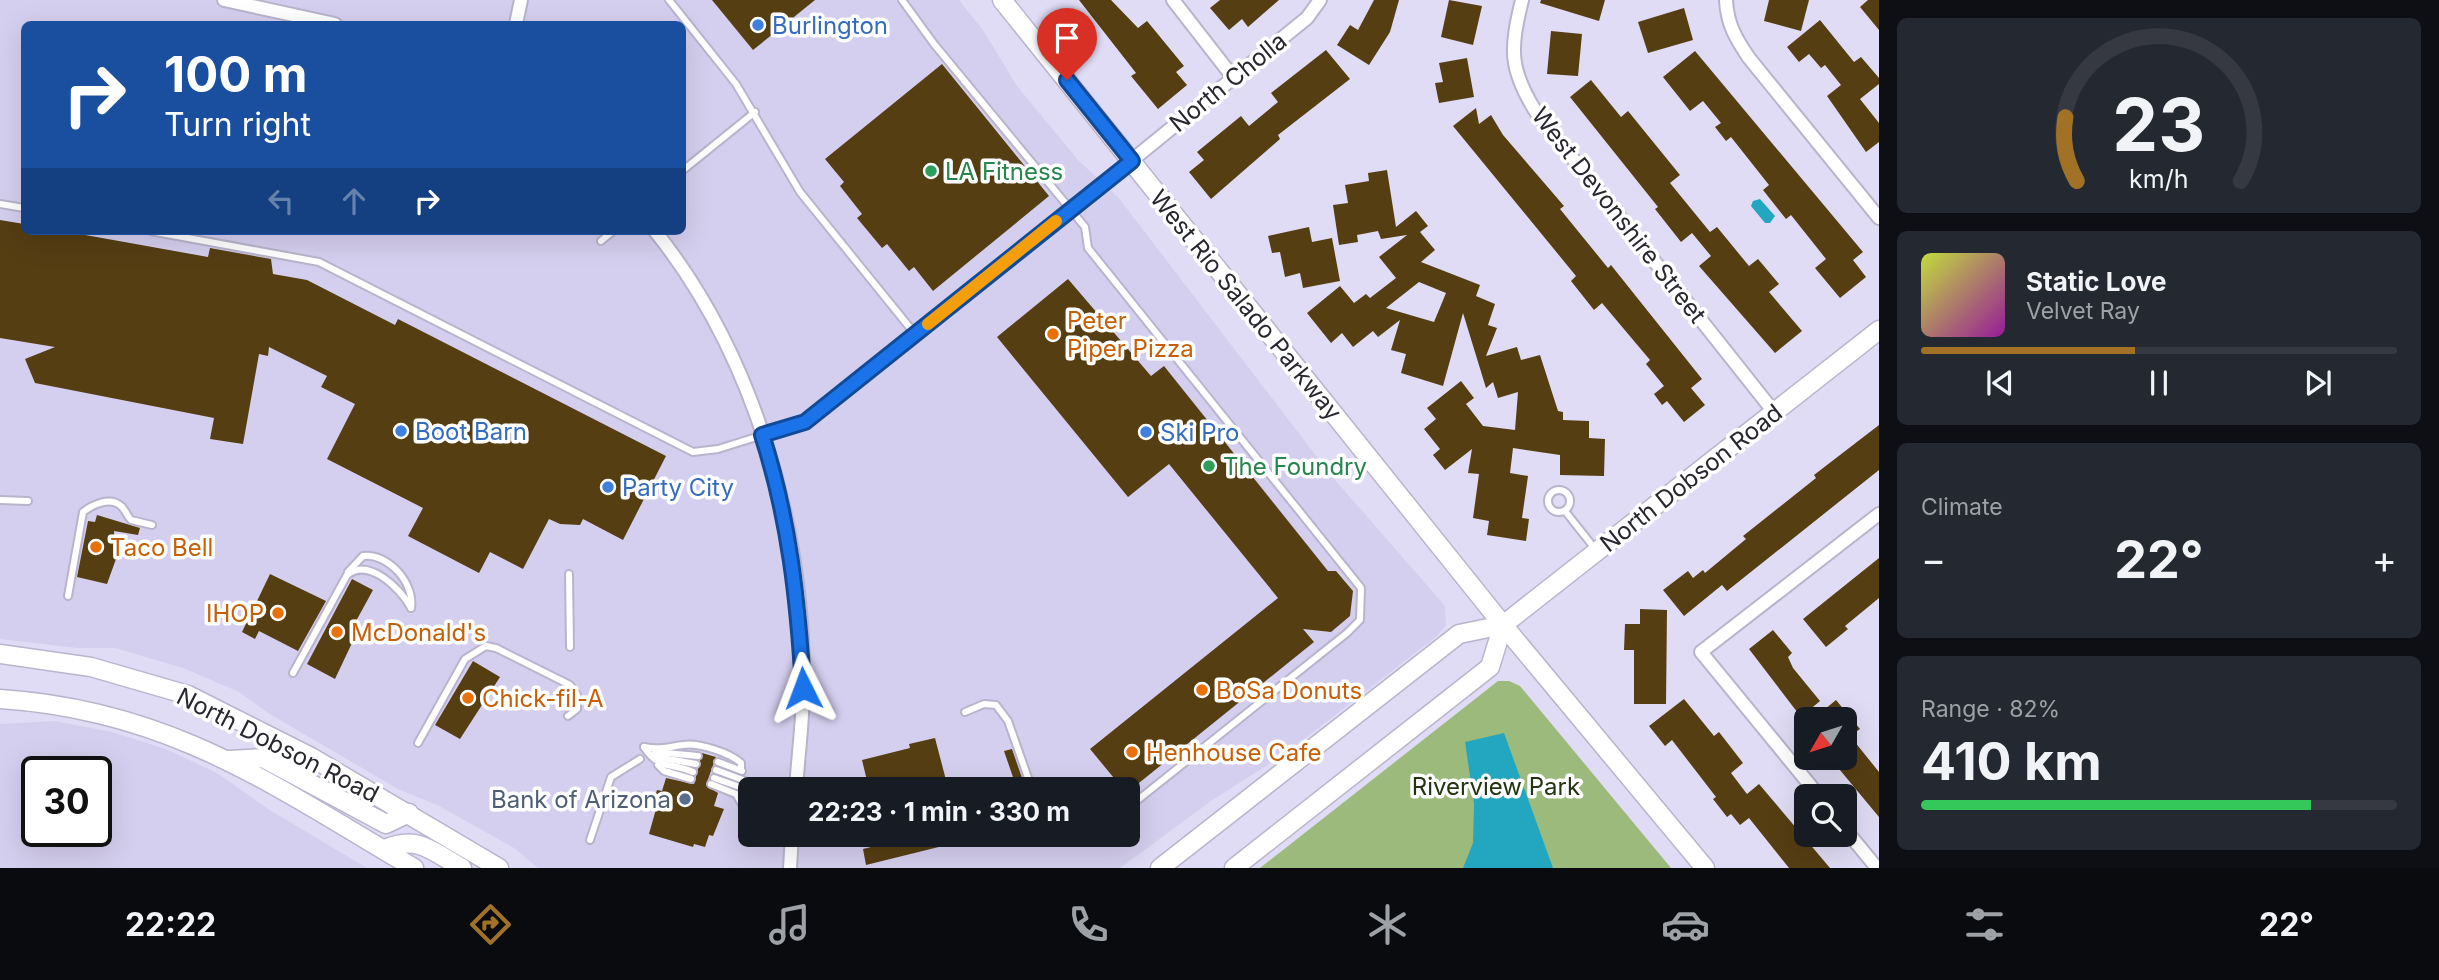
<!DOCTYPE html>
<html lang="en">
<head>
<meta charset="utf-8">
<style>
  :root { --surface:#171b24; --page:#242831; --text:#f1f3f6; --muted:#9ea1a6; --line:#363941; --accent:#a17225 }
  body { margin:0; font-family:Inter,sans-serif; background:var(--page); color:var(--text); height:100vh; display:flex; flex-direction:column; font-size:26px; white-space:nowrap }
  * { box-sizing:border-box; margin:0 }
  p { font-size:23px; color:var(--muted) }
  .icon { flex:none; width:38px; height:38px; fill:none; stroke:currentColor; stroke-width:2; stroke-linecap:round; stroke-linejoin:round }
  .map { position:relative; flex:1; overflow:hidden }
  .sheet { display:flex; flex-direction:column; gap:18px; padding:18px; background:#0d0f14; width:560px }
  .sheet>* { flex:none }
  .banner { position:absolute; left:21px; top:21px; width:665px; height:214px; border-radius:10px; box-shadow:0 7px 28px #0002; background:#1a4fa0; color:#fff; overflow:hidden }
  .needle { width:46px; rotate:231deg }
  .fabs { position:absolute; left:1794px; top:707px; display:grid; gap:14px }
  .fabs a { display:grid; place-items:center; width:63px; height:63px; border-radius:10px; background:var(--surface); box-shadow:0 7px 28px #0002; font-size:35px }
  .speed { position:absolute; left:21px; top:756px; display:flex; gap:14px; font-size:35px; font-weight:700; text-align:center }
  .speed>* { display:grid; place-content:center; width:91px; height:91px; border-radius:50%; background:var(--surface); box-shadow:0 7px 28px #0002; line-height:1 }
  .speed .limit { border:4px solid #111; border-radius:10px; background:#fff; color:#111 }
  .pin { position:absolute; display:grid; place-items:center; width:60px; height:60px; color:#fff; margin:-72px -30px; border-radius:50% 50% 50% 0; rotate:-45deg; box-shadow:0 0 7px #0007 }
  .pin .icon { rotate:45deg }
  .me { position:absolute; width:77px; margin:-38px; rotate:357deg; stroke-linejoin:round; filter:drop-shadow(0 0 5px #0008) }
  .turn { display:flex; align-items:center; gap:24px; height:147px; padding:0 28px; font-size:32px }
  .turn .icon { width:91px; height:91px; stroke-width:2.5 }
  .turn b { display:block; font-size:49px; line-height:60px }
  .lanes { display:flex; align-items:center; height:66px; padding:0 28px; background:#0003; justify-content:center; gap:35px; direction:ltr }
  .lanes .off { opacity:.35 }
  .big { font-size:52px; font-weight:700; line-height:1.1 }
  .sheet .tile { flex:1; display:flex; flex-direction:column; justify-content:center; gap:10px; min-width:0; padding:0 24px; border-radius:10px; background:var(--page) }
  .sheet .dial { align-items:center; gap:0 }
  .dial svg { height:182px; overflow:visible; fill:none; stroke:var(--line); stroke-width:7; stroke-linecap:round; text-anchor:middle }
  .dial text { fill:var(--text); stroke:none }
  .song { display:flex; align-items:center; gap:21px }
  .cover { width:84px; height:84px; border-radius:10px; background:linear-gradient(135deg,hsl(70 70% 55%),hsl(300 70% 35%)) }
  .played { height:7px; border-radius:4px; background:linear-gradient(90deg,var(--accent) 45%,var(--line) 45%) }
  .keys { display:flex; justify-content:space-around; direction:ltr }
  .heat { display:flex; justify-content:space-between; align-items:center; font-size:38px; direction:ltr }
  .charge { height:10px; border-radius:5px; background:linear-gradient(90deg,#34c759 82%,var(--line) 0) }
  .trip { position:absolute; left:738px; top:777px; width:402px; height:70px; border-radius:10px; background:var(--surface); box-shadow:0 7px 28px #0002; font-weight:700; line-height:70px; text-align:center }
  .tab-bar { display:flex; height:112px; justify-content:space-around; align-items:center; background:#090b0e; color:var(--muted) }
  .tab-bar .icon { width:49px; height:49px }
  .tab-bar .current { color:var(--accent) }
  .tab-bar b { font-size:32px; color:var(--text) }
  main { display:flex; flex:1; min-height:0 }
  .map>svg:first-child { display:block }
  .built { fill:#d5cfef; fill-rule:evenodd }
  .green { fill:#9cba7c }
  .water { fill:#23a7c1 }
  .building { fill:#563e13; fill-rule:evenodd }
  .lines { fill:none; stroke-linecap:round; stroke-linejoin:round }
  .lane-casing { stroke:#b9b4cc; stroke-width:10 }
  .street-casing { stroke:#b9b4cc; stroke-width:16 }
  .secondary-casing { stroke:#b9b4cc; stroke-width:21 }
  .lane { stroke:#fff; stroke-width:6 }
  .street { stroke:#fff; stroke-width:12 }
  .secondary { stroke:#fff; stroke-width:18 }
  .route-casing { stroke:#114b97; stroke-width:18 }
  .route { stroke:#1a73e8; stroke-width:12 }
  .slow { stroke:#f59e0b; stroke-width:12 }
  .shop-dot { fill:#3f7fe0; stroke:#fff; stroke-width:2.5 }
  .leisure-dot { fill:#2e9e5b; stroke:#fff; stroke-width:2.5 }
  .food-dot { fill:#e8710a; stroke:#fff; stroke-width:2.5 }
  .service-dot { fill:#5c6f8a; stroke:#fff; stroke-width:2.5 }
  .labels { text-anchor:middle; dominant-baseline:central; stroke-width:7; stroke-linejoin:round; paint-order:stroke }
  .shop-label { font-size:24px; fill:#366cbe; stroke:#fff; text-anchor:start }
  .street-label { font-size:24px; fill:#282730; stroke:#fff }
  .leisure-label { font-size:24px; fill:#27864d; stroke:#fff; text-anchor:start }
  .food-label { font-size:24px; fill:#c56008; stroke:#fff; text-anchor:start }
  .park-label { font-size:24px; fill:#243312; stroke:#fff }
  .service-label { font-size:24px; fill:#4e5e75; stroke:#fff; text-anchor:end }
</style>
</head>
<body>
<main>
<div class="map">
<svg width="1879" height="868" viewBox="0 0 1879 868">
  <rect width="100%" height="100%" fill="#e0dcf5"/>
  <g class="built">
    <path d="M 0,0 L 959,0 L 983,30 L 1017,86 L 1079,161 L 1118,197 L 1330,474 L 1445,606 L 1446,625 L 1437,636 L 1285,754 L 1214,799 L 1120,868 L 538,868 L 514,848 L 439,806 L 398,789 L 268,713 L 239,692 L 183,668 L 115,648 L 77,648 L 0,639 ZM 24,24 L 682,24 L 682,231 L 24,231 ZM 751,789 L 1129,789 L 1129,835 L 751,835 Z"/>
    <path d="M 55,721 L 112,732 L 166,749 L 217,773 L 268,809 L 367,868 L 0,868 L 0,724 ZM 37,772 L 96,772 L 96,831 L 37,831 Z"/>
  </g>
  <polygon class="green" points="1498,681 1509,681 1520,686 1671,868 1260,868"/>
  <g class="water">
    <polygon points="1760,199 1775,216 1770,223 1765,223 1751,206 1753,201"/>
    <polygon points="1504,733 1553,868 1463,868 1473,843 1474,804 1465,742"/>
  </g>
  <g class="building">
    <polygon points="712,0 815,0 753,50"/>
    <polygon points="1079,0 1111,0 1138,28 1147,21 1184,66 1176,72 1187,85 1158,109 1131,76 1136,73"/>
    <polygon points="1220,0 1279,0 1248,27 1242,19 1229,30 1210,8"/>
    <polygon points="1374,0 1399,0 1390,32 1369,65 1337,45 1350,25 1358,30"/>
    <polygon points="1449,0 1482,6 1473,45 1441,37"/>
    <polygon points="1541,0 1605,0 1599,21 1540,3"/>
    <polygon points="1769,0 1809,0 1801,31 1764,21"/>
    <polygon points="1868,0 1879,0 1879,30 1860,7"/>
    <polygon points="1684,8 1693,40 1648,53 1638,22"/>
    <polygon points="1820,20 1854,62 1861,57 1879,78 1879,84 1860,99 1879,123 1879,142 1866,152 1827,96 1841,85 1825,65 1821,68 1809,54 1799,62 1787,47"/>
    <polygon points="1551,31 1582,34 1578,76 1547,74"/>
    <polygon points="1326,50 1350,79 1278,135 1280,139 1211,199 1189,172 1204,160 1197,152 1241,116 1249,126 1278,102 1271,93"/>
    <polygon points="1695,51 1863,252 1853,260 1866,277 1840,298 1815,268 1826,259 1791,215 1786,219 1763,190 1769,185 1731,137 1726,141 1715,127 1721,123 1703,101 1690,111 1663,77"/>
    <polygon points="1467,58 1474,97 1439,103 1435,83 1443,82 1439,63"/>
    <polygon points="942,64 1049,196 933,291 914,267 909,271 887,244 882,248 857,218 862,214 840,186 844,182 825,159"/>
    <polygon points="1591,80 1621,117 1628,111 1680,175 1670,183 1710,232 1717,227 1749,266 1758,259 1779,284 1769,292 1802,331 1775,353 1699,266 1711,256 1692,233 1681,242 1655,209 1658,207 1570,97"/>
    <polygon points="1476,108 1479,124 1491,115 1503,135 1564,206 1560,209 1608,268 1611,265 1702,379 1691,388 1705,405 1684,422 1667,401 1662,405 1654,394 1664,386 1646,364 1650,360 1602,303 1594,310 1571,281 1576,276 1453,126"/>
    <path d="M 1387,170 L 1396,227 L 1416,211 L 1428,226 L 1420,232 L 1435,250 L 1421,262 L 1480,285 L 1476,296 L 1495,304 L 1488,325 L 1497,328 L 1486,356 L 1517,347 L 1521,360 L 1540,355 L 1558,411 L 1563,412 L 1563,420 L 1589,421 L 1589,438 L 1605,439 L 1604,476 L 1560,475 L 1560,455 L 1513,448 L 1510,473 L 1528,476 L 1522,518 L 1529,519 L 1526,541 L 1487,535 L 1489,521 L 1473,518 L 1479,474 L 1468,473 L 1472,449 L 1445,470 L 1433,455 L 1440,449 L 1424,429 L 1436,419 L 1427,408 L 1461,381 L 1474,398 L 1466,404 L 1483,426 L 1515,430 L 1518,392 L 1498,398 L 1493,382 L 1486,388 L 1463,313 L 1443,386 L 1401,373 L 1406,354 L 1391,350 L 1400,320 L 1378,337 L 1373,331 L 1353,347 L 1342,333 L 1331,343 L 1307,313 L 1340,286 L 1354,303 L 1366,294 L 1370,298 L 1396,278 L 1379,257 L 1407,235 L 1381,239 L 1378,231 L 1357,235 L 1358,242 L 1339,245 L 1333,205 L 1348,203 L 1345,185 L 1369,181 L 1368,173 ZM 1419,282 L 1446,293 L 1434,322 L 1386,308 Z"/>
    <polygon points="0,220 24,224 24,231 63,231 208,257 210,248 271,259 273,274 307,280 395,325 398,319 666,456 623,540 583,519 580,525 560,524 549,519 523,569 490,552 479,573 408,536 423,508 327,459 355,404 321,387 327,376 269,347 268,356 259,354 243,444 210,439 214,418 35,383 25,359 55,347 0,338"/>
    <polygon points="1309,227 1312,242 1332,238 1340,281 1303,288 1300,273 1285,277 1280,252 1272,253 1268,236"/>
    <polygon points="1068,279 1151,376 1164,366 1328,571 1336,571 1353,591 1350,616 1331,632 1303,629 1314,642 1129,791 1123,789 1090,749 1278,598 1169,464 1128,497 997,337"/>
    <polygon points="1879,425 1879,470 1727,591 1722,585 1684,616 1663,590 1688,571 1693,578 1703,570 1705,573 1746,539 1743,536 1816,478 1814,475"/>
    <polygon points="97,515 140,528 138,535 114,531 116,559 107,584 77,577 88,521 95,522"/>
    <polygon points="1879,558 1879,598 1845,626 1848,629 1826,647 1803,619"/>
    <polygon points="270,574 326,601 298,651 259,631 255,639 242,632"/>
    <polygon points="352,579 373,590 355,623 360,626 335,679 307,664"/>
    <polygon points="1640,609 1667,610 1666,704 1634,704 1634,650 1624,650 1625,624 1640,624"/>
    <polygon points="1773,630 1792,653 1788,657 1793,668 1820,701 1801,717 1749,649"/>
    <polygon points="473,661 500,677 460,739 435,725"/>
    <polygon points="1684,699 1714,736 1719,732 1743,763 1731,773 1747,794 1759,784 1830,868 1789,868 1749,818 1740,825 1731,814 1727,817 1713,799 1716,797 1672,740 1665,746 1649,726"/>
    <polygon points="1836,700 1860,729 1850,736 1879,772 1879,817 1830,758 1844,758 1844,719 1813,719"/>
    <polygon points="935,738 946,780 911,789 869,789 862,760 910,748 909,744"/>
    <polygon points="1012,749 1023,781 1015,783 1004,751"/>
    <polygon points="702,753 716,757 706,785 718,793 714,806 724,809 713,836 709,835 705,847 694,844 693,847 649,834 656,809 652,807 657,790 662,791 666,778 694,784"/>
    <polygon points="920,835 966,835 967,840 866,865 863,849"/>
  </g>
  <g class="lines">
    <defs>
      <g id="lane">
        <polyline points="669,0 736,84 800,192 915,334"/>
        <polyline points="902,0 934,44 1085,227 1088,248 1361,588 1360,620 1347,633 1129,807"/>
        <polyline points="682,171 755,112"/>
        <polyline points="0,204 24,208"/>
        <polyline points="150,231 319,262 693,452 718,449 805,422 1128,163"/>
        <polyline points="601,241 613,231"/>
        <circle cx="1559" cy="501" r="11"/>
        <polyline points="0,500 28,501"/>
        <polyline points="1565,511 1596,550"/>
        <path d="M 348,572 L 363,556 C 389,553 415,584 411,608"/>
        <polyline points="569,574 570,647"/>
        <path d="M 68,596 L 83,512 C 92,505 110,496 121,506 C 125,509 127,516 131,520 L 152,525"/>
        <path d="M 293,673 L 347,575 C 369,557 401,589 411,608"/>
        <polyline points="965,712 984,704 996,705 1008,721 1032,789"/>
        <polyline points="418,743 465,659 486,646 496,648 570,685 577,695 577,709 568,716"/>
        <path d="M 644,747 C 660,750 668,747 683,745 C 698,742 730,753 741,763 L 741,770"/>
        <path d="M 644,747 C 660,771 671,762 693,772"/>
        <polyline points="655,752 698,756"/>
        <polyline points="656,757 696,764"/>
        <polyline points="718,762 742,771"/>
        <polyline points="658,765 664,771 691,779"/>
        <polyline points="716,770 743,780 747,796"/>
        <polyline points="714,778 740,787 747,796 747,815"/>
        <polyline points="711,784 736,794 747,813"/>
        <polyline points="590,840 611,777 640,759"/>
      </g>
      <g id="street">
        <polyline points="224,0 335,24"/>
        <polyline points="1173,0 1232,76"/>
        <path d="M 1522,0 C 1510,49 1509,69 1536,112 L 1774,412"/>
        <path d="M 1726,0 C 1727,24 1736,39 1749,58 L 1879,218"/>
        <polyline points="516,24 521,0"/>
        <polyline points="1131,161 1307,18 1320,0"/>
        <path d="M 655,231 C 754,354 805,531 803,688 C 803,722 798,756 796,789"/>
        <polyline points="1819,796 1701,652 1879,514"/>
        <polyline points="1844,828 1877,868"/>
        <polyline points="790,868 792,835"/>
      </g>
      <g id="secondary">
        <polyline points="1002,0 1503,625 1705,868"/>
        <polyline points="0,654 91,667 188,695 311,757 499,868"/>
        <path d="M 0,699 C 170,710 273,785 414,868"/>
        <polyline points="229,760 263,758 386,824 409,813"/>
        <path d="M 385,849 C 418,834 433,852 462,868"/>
        <polyline points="1160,868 1459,634 1503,625 1879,330"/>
        <polyline points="1234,868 1490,667 1503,625"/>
      </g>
    </defs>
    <use href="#lane" class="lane-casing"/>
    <use href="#street" class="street-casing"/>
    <use href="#secondary" class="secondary-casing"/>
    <use href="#lane" class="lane"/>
    <use href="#street" class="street"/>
    <use href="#secondary" class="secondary"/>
  </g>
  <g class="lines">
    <defs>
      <path id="route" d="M 803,688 C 798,601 789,518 762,435 L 805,422 L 1132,161 L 1067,80"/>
    </defs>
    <use href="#route" class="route-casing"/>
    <use href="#route" class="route"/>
    <polyline class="slow" points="928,324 1056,221"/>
  </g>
  <g class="shop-dot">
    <circle cx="758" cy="25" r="7"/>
    <circle cx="401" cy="431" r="7"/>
    <circle cx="1146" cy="432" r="7"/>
    <circle cx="608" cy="487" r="7"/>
  </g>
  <g class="leisure-dot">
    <circle cx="931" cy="171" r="7"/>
    <circle cx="1209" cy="466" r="7"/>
  </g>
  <g class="food-dot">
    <circle cx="1053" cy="334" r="7"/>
    <circle cx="96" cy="547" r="7"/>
    <circle cx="278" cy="613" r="7"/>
    <circle cx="337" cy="632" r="7"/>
    <circle cx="1202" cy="690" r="7"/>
    <circle cx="468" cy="698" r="7"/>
    <circle cx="1132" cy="752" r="7"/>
  </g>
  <circle class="service-dot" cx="685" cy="799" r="7"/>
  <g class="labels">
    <g class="shop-label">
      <text x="772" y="25">Burlington</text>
      <text x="415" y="431">Boot Barn</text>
      <text x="1160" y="432">Ski Pro</text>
      <text x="622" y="487">Party City</text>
    </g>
    <g class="street-label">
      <text transform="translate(1228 82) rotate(-39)">North Cholla</text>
      <text transform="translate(1619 215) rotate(52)">West Devonshire Street</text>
      <text transform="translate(1246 305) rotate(51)">West Rio Salado Parkway</text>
      <text transform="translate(1691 478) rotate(-38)">North Dobson Road</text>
      <text transform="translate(278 745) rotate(27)">North Dobson Road</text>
    </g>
    <g class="leisure-label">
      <text x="945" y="171">LA Fitness</text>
      <text x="1223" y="466">The Foundry</text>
    </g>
    <g class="food-label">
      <text x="1067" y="320">Peter<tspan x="1067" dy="28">Piper Pizza</tspan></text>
      <text x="110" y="547">Taco Bell</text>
      <text x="264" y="613" text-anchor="end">IHOP</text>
      <text x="351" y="632">McDonald's</text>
      <text x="1216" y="690">BoSa Donuts</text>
      <text x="482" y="698">Chick-fil-A</text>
      <text x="1146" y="752">Henhouse Cafe</text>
    </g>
    <g class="park-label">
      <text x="1496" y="786">Riverview Park</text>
    </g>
    <g class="service-label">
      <text x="671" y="799">Bank of Arizona</text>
    </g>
  </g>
</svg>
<div class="fabs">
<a><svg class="needle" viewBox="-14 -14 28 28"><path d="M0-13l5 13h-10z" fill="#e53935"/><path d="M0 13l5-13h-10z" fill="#9ea1a6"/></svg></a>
<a><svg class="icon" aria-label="search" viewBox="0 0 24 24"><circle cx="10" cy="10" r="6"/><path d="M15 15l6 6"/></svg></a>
</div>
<div class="speed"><div class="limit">30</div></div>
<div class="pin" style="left:1067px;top:80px;background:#d93025"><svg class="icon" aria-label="arrive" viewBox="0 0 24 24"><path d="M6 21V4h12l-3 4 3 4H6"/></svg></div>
<svg class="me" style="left:803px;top:688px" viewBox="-20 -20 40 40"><path d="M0-17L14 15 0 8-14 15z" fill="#1a73e8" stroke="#fff" stroke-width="4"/></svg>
<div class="trip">22:23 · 1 min · 330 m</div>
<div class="banner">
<div class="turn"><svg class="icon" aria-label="right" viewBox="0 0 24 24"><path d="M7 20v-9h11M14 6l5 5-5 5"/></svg><div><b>100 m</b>Turn right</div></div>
<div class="lanes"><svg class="icon off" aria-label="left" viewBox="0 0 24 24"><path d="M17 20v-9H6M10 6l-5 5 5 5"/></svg><svg class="icon off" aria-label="ahead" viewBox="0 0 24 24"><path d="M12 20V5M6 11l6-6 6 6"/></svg><svg class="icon" aria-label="right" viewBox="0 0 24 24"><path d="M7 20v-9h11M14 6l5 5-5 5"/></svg></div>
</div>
</div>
<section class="sheet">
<div class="tile dial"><svg viewBox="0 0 100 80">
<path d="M14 69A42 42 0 1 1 86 69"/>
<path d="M14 69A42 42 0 0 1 9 41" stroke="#a17225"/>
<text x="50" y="56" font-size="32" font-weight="700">23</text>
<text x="50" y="72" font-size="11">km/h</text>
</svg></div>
<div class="tile">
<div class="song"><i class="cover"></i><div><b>Static Love</b><p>Velvet Ray</p></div></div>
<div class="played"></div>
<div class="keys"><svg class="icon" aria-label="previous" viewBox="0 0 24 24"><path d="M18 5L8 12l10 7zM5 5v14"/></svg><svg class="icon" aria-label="pause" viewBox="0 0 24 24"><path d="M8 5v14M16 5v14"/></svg><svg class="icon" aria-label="next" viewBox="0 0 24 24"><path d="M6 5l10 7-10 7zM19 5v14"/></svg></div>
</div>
<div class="tile"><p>Climate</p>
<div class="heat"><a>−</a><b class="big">22°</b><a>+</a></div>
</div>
<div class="tile"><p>Range · 82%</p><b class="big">410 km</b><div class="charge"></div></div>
</section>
</main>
<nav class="tab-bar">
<b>22:22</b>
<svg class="icon current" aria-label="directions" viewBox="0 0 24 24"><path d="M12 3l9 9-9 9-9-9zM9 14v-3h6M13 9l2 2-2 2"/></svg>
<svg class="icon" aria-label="music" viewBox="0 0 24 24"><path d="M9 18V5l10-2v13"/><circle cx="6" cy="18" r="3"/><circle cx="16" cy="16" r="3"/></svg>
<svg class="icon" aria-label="phone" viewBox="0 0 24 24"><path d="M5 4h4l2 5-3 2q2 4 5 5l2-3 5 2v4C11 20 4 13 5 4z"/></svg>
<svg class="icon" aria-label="climate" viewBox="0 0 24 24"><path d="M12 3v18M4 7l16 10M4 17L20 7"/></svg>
<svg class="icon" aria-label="car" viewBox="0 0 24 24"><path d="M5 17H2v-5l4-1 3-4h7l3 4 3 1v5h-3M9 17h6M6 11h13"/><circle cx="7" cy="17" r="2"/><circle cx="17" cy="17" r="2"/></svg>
<svg class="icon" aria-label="filters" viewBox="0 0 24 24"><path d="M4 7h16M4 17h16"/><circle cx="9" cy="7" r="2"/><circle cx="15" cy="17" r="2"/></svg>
<b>22°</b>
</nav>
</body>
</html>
